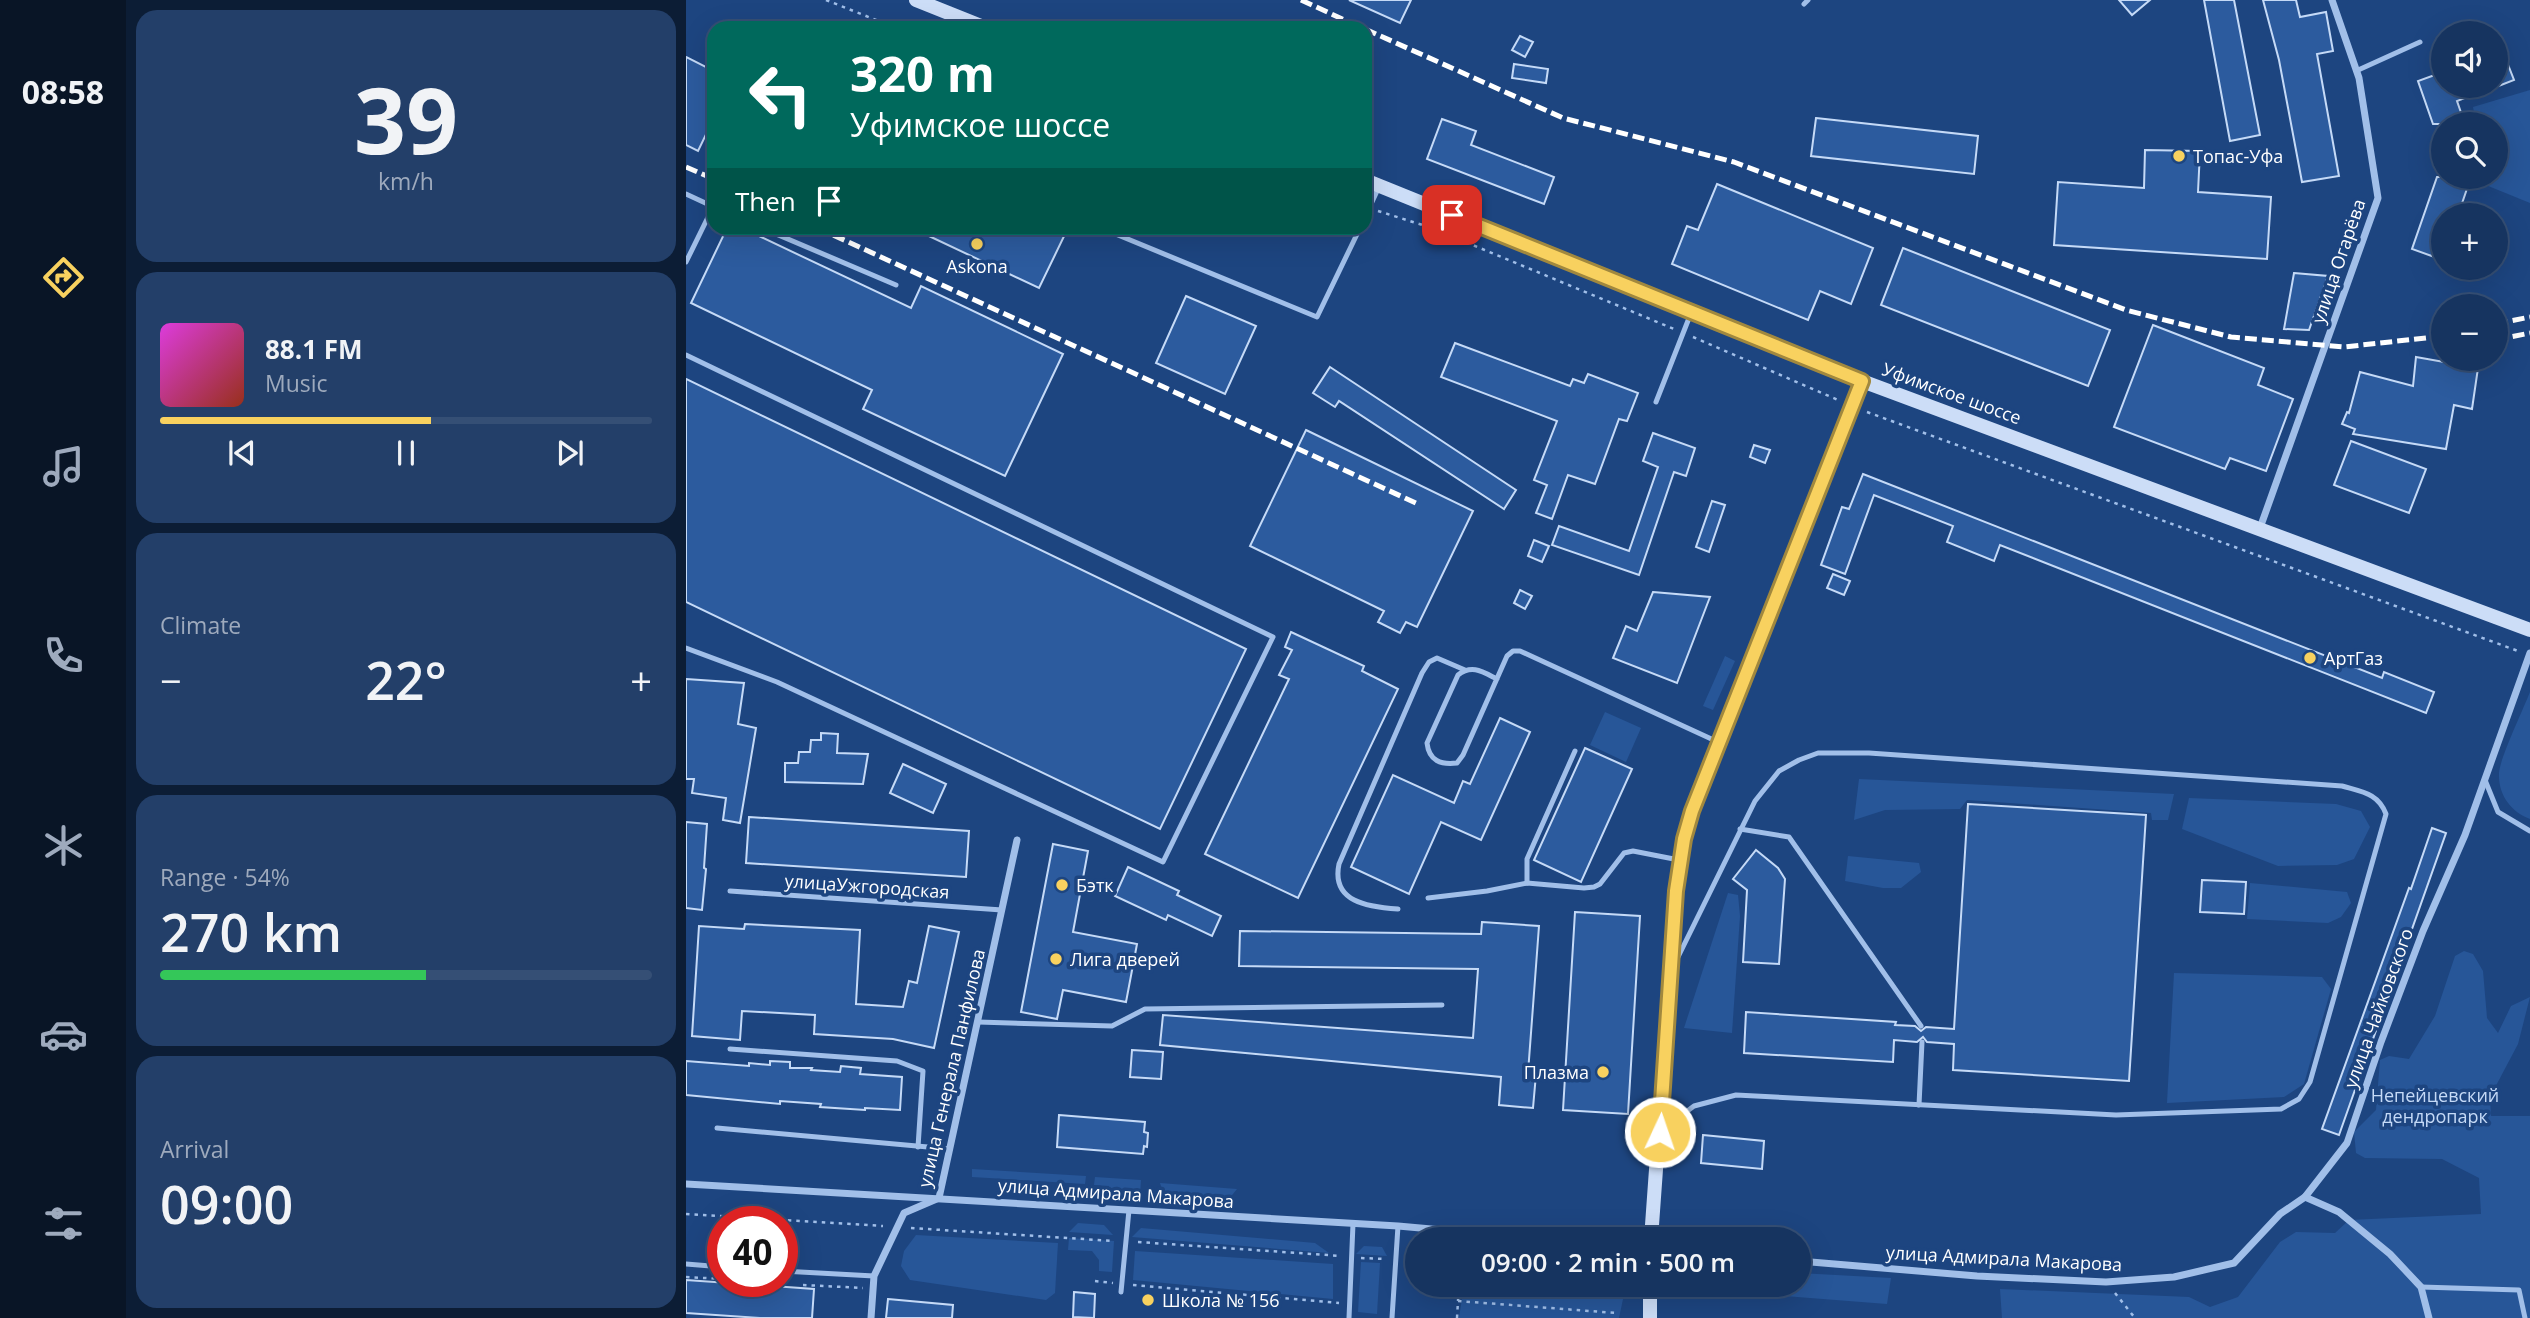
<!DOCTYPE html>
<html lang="en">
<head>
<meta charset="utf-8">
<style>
  :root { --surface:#163460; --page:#233f69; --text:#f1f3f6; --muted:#9eaabd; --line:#354f75; --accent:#f8d15f }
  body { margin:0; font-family:"Open Sans",sans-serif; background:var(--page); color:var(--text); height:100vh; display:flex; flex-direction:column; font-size:26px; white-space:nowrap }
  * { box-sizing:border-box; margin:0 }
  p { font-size:23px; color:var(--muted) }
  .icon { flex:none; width:38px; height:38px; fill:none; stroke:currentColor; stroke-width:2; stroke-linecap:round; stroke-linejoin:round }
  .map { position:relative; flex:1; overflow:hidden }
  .side { display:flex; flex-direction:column; gap:10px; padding:10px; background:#0c1d35; width:560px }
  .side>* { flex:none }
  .guide { position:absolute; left:21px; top:21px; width:665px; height:214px; border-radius:21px; box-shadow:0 7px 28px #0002,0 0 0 2px var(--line); background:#00695c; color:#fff; overflow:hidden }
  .buttons { position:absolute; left:1745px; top:21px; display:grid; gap:14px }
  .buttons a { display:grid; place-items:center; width:77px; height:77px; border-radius:50%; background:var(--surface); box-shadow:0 7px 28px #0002,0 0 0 2px var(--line); font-size:35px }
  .speed { position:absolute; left:21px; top:1206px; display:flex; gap:14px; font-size:35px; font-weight:700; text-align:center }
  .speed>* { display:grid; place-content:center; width:91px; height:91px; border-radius:50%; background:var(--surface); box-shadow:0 7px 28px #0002,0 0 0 2px var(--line); line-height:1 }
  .speed .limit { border:10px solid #d22; background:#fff; color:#111 }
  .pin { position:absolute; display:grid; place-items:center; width:60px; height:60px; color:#fff; margin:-30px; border-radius:14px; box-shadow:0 4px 10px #0006 }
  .me { position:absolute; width:77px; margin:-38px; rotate:3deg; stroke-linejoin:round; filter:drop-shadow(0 0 5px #0008) }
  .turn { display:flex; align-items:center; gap:24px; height:147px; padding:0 28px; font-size:32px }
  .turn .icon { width:91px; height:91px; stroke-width:2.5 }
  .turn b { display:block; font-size:49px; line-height:60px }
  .then { display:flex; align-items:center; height:66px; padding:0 28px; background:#0003; gap:14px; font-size:26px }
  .big { font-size:52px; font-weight:600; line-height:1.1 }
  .side .widget { flex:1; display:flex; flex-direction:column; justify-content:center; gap:10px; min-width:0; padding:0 24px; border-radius:21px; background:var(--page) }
  .side .dial { align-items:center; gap:0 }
  .dial b { font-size:91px; line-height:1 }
  .song { display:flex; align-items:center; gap:21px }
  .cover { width:84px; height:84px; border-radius:10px; background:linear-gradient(135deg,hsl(300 70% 55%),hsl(10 70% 35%)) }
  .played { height:7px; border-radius:4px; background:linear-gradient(90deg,var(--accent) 55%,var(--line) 55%) }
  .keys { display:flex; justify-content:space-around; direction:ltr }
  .heat { display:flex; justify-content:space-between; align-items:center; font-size:38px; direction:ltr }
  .charge { height:10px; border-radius:5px; background:linear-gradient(90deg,#34c759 54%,var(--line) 0) }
  .trip { position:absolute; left:719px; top:1227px; width:406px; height:70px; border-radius:35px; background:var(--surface); box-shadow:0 7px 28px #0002,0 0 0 2px var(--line); font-weight:600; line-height:70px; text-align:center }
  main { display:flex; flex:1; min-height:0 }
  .tabs { display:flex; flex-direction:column; width:126px; justify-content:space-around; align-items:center; background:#091526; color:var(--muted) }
  .tabs .icon { width:49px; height:49px }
  .tabs .on { color:var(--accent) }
  .tabs b { font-size:32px; color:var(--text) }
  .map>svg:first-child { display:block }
  .green { fill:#275698 }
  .building { fill:#2c5b9e; stroke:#c5daf7; stroke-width:2 }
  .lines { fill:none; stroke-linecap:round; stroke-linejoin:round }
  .path { stroke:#a1bfe9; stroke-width:2.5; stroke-dasharray:3.5 5; stroke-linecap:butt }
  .lane { stroke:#a1bfe9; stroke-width:5 }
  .street { stroke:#a1bfe9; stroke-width:7 }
  .secondary { stroke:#ccddf7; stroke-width:14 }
  .rail { stroke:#fff; stroke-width:5; stroke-dasharray:12 5; stroke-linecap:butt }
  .route-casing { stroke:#a1883e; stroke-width:18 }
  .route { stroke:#f8d15f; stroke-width:12 }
  .poi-dot { fill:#f8d15f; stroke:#1d4580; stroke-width:2.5 }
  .labels { text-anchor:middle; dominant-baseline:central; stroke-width:7; stroke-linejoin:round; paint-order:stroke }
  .poi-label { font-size:18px; fill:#fff; stroke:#1d4580; text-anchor:start }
  .street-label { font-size:18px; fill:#fff; stroke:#1d4580 }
  .park-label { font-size:18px; fill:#c5daf7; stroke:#1d4580 }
</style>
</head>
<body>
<main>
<nav class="tabs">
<b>08:58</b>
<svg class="icon on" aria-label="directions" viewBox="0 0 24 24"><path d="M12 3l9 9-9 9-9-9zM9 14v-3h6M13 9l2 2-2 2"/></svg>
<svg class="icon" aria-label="music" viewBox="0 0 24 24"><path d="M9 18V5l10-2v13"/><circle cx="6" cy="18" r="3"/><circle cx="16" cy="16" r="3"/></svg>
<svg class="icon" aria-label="phone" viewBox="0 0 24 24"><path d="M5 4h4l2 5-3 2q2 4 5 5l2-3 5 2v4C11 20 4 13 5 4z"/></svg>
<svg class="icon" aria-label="climate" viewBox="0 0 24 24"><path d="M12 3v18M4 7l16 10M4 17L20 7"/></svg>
<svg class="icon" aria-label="car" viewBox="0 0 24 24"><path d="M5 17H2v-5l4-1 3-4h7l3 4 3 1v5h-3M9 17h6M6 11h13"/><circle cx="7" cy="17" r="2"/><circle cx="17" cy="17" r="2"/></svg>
<svg class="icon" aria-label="filters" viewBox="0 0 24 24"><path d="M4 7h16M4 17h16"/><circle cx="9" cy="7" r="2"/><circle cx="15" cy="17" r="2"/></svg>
</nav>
<section class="side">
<div class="widget dial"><b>39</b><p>km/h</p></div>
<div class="widget">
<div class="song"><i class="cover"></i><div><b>88.1 FM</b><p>Music</p></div></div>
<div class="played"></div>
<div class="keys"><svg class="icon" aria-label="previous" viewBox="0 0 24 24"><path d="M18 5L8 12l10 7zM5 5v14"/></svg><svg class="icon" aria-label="pause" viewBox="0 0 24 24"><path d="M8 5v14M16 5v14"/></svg><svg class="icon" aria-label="next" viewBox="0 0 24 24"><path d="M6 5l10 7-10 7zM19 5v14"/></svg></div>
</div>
<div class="widget"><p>Climate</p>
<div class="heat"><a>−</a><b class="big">22°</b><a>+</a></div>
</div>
<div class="widget"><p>Range · 54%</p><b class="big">270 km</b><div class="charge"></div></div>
<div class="widget"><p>Arrival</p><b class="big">09:00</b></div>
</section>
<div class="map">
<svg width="1844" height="1318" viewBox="0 0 1844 1318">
  <rect width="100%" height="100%" fill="#1d4580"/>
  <g class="green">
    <polygon points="1844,90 1844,203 1790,181 1792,177 1810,177 1810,124 1790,124 1787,107"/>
    <polygon points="1039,656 1049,661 1027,710 1017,706"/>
    <path d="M 1844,692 L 1844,819 C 1825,812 1812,795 1813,773 C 1814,758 1837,710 1844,692 Z"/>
    <polygon points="919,712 955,728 940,762 904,745"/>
    <polygon points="1173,779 1488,794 1482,820 1466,820 1465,813 1281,800 1274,809 1199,810 1168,820"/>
    <polygon points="1503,798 1650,804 1675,811 1684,827 1668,859 1651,865 1592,866 1496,829"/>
    <polygon points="1162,856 1233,863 1235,872 1215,888 1197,888 1159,881"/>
    <polygon points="1564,883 1661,892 1665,903 1655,917 1642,923 1561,919"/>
    <polygon points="1042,893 1052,895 1054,916 1046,1033 998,1028"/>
    <polygon points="1778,951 1787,954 1797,971 1801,1018 1812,1033 1825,1006 1844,997 1832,1044 1804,1097 1805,1116 1844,1116 1844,1318 1316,1318 1314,1289 1503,1297 1524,1307 1552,1297 1594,1242 1610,1232 1649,1233 1663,1220 1795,1214 1793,1178 1756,1159 1679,1158 1670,1153 1668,1132 1690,1110 1694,1060 1703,1056 1723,1059 1749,1016 1769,956"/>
    <polygon points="1488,973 1636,977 1645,989 1618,1084 1598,1097 1481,1103"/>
    <polygon points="286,1169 400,1176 399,1184 286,1177"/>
    <polygon points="409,1177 455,1180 454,1195 423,1193 423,1186 408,1185"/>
    <polygon points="474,1183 551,1189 542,1200 478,1195"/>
    <polygon points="392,1223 418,1225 427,1235 383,1232"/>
    <polygon points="455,1228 629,1243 643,1253 446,1237"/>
    <polygon points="230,1235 372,1243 369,1293 360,1300 224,1280 215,1266 218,1251"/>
    <polygon points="383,1238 428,1241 426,1272 413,1271 413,1260 406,1251 382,1250"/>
    <polygon points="678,1246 696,1247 701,1256 670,1254"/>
    <polygon points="449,1251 647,1264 647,1299 447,1280"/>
    <polygon points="675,1262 694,1263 691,1314 672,1312"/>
    <polygon points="1113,1273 1205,1278 1201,1304 980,1287 981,1284 1113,1284"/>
    <polygon points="778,1285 778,1284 940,1285 933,1318 773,1318"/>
  </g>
  <g class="building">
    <polygon points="663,0 725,0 714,23"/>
    <polygon points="1433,0 1464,0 1446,15"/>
    <polygon points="1518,0 1548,0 1574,135 1544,141"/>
    <polygon points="1577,0 1610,0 1614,17 1640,12 1647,51 1631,54 1653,176 1616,182 1593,60"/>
    <polygon points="1810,34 1828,80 1810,87"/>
    <polygon points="834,36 847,42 839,57 826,50"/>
    <polygon points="0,57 28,71 28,118 12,151 0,145"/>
    <polygon points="828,64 862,69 860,83 826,78"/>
    <polygon points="1757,72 1757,86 1809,86 1771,101 1779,124 1747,124 1732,81"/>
    <polygon points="1130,118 1292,136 1288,174 1125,156"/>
    <polygon points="756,119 790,131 785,145 868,177 858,204 741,159"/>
    <polygon points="1459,150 1514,151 1512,192 1585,197 1581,259 1368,245 1372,182 1458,188"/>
    <polygon points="1751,177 1785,177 1772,215 1757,215 1757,260 1726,249"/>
    <polygon points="1031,184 1187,248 1165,304 1134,291 1122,320 986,264 1001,226 1012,230"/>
    <polygon points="41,228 56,228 225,308 235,286 377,354 319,476 177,409 186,390 5,303"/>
    <polygon points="226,228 382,228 353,288"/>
    <polygon points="1217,248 1424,330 1402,386 1195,305"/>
    <polygon points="1608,273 1642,276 1623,330 1598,329"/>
    <polygon points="500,296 570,326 539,394 470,363"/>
    <polygon points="1467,325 1578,368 1572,385 1607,399 1580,471 1544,458 1539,469 1428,427"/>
    <polygon points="769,343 884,386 887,379 898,383 902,374 952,393 941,421 933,419 909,484 882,475 866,519 850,513 861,485 848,480 871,421 755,377"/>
    <polygon points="1730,357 1792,368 1786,409 1768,405 1760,449 1667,434 1669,429 1656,424 1661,412 1663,413 1674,372 1727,386"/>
    <polygon points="644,367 830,490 818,509 653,401 649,407 627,393"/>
    <polygon points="0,379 560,649 474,829 0,602"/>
    <polygon points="620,430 787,511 731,627 720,622 714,633 692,622 698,611 564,546"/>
    <polygon points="967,433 1009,448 1000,476 988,472 953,575 866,545 873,526 943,551 972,467 957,461"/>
    <polygon points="1665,441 1740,469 1723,513 1648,485"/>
    <polygon points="1068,445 1084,450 1079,463 1064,457"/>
    <polygon points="1177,474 1696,678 1698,672 1748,692 1740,713 1314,545 1308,561 1261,542 1267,526 1188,495 1159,574 1135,565 1156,507 1163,509"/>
    <polygon points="1026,501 1039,505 1023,552 1010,547"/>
    <polygon points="848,540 863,546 856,562 842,556"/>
    <polygon points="1147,574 1164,581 1158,595 1141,588"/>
    <polygon points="834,590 846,596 839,609 828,603"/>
    <polygon points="967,592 1024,597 991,683 927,658 940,626 951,631"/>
    <polygon points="605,632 678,666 676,671 712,689 612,898 519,854 603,679 593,675 606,650 599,647"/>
    <polygon points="0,679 58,683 52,724 70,728 54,823 37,820 40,798 6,793 8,779 0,779"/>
    <polygon points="814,718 844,732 795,840 755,822 723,894 665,867 707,775 768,803 777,781 784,784"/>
    <polygon points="135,733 152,734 151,753 182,754 177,784 99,782 99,763 112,763 113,752 124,752 125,740 135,740"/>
    <polygon points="899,748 946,769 895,882 848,860"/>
    <polygon points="217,764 260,784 247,813 204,793"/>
    <polygon points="1282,804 1460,815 1443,1081 1267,1070 1268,1044 1241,1042 1237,1037 1231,1042 1208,1040 1207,1062 1058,1053 1060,1012 1210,1022 1209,1025 1229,1026 1235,1031 1240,1027 1268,1029"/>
    <polygon points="63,817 283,831 280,877 60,863"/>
    <polygon points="0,822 21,824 18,868 20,869 16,910 0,908"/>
    <polygon points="1746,828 1760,833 1653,1135 1636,1129 1723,888 1725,889"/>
    <polygon points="367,844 402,851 387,932 451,944 440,1002 377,990 371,1019 335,1012"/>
    <polygon points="1070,850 1092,868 1099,879 1093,964 1057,962 1061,890 1047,879"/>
    <polygon points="442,867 493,891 491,895 535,916 526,936 482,915 480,920 429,896"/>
    <polygon points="1516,880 1560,882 1558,914 1514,912"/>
    <polygon points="889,912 954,916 942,1114 877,1110"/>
    <polygon points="796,922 853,926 842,1073 850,1074 847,1108 813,1105 815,1077 474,1045 477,1015 787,1038 792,969 553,966 554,931 795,934"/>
    <polygon points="59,924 174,930 170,1004 217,1007 223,981 231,983 243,926 273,932 248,1048 207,1039 128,1034 129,1015 56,1011 54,1040 6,1036 13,926 58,929"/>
    <polygon points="446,1050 477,1052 475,1079 444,1077"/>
    <polygon points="0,1061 63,1066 63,1063 84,1065 84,1061 104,1062 104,1068 126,1068 125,1070 154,1072 155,1066 175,1068 174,1074 216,1077 214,1110 179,1108 179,1110 134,1107 135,1104 94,1101 94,1104 0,1095"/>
    <polygon points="373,1115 459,1122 458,1132 462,1133 461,1147 458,1146 457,1154 371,1147"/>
    <polygon points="1017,1135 1078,1141 1076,1169 1015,1163"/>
    <polygon points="0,1280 128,1289 126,1318 74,1318 0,1313"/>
    <polygon points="388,1292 409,1294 408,1318 387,1317"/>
    <polygon points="202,1299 267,1305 266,1318 200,1318"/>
  </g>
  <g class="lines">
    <g class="path">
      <polyline points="140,0 210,28"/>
      <polyline points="692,211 746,228 988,329"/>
      <polyline points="1007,337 1152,400"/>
      <polyline points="1181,412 1832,651"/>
      <polyline points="0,1214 197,1226"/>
      <polyline points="225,1228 428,1241"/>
      <polyline points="452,1242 655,1256"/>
      <polyline points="675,1258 700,1259"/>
      <polyline points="721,1261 732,1261"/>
      <polyline points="0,1277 37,1279"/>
      <polyline points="61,1281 96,1283"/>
      <polyline points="409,1281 427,1283"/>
      <polyline points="117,1285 177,1288"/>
      <polyline points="447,1285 653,1303"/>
      <polyline points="1429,1293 1449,1318"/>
      <polyline points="772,1301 930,1313"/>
      <polyline points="771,1318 773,1284"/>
    </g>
    <g class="lane">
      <polyline points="1118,4 1122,0"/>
      <polyline points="1670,71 1734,42"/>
      <polyline points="0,194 28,207"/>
      <polyline points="679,217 692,189"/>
      <polyline points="76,228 210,285"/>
      <polyline points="415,228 631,317 674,228"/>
      <polyline points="0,262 27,207"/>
      <polyline points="0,355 587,637 477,862 91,682 0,648"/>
      <polyline points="970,402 1005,313"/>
      <path d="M 811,679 C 797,672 786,664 772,675 L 741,743 C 743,761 755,765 771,763 L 777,755 L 821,656 L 827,651 L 834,651 L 1032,742"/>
      <polyline points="1799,780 1812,812 1844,831"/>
      <polyline points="1054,829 1103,837 1235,1026"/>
      <polyline points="841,883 841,859 889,751"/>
      <polyline points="44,891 316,910"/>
      <polyline points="742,898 801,891 841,883 898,888 908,887 914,884 938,853 947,851 993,860"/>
      <path d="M 712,909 C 682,907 645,902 653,864 L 736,673 L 743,662 L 751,658 L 779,670"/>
      <polyline points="292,1022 426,1026 459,1009 756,1005"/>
      <polyline points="44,1049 211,1061 237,1071 232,1147"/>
      <polyline points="1233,1105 1236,1042"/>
      <polyline points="31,1128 264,1149"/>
      <path d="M 976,1130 L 1008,1106 L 1050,1095 L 1430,1115 L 1595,1109 L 1613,1099 L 1624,1082 L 1700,814 C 1692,793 1676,792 1656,786 L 1183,753 L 1132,753 L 1113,760 L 1093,771 L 1069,801 L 990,961"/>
      <polyline points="0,1264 37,1267"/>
      <polyline points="96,1271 188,1276"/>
      <polyline points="1735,1287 1833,1290 1839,1318"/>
      <polyline points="435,1292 443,1210"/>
      <polyline points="663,1318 667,1224"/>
      <polyline points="706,1318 712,1226"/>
    </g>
    <g class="street">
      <polyline points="1574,528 1692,198 1673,78 1646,0"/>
      <polyline points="0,1184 712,1226 857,1239"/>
      <polyline points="1619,1197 1653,1212 1704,1254 1735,1287 1743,1318"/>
      <polyline points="1113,1261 1291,1276 1420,1282 1488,1277 1548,1263 1594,1214 1619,1197 1661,1143 1695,1042 1737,931 1779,835 1844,653"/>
      <polyline points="185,1318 188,1276 218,1213 253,1198 331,840"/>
    </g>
    <g class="secondary">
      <polyline points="230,0 300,28"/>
      <polyline points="679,180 1176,381 1844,630"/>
      <polyline points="965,1239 990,891 998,839 1006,811 1176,381"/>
      <polyline points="964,1318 964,1284"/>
    </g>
    <g class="rail">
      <polyline points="615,0 676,28"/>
      <polyline points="679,29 877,118 1048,162 1440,310 1545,337 1658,347 1757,336"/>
      <polyline points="0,167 28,179"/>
      <polyline points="132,228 732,504"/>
      <polyline points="1810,324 1844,317"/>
      <polyline points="1810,340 1844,333"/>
    </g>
  </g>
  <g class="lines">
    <defs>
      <polyline id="route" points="766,215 1176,381 1006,811 998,839 990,891 974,1132"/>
    </defs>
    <use href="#route" class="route-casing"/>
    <use href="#route" class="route"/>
  </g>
  <g class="poi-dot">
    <circle cx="1493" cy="156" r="7"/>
    <circle cx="291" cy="244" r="7"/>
    <circle cx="1624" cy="658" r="7"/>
    <circle cx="376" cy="885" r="7"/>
    <circle cx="370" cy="959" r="7"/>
    <circle cx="917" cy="1072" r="7"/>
    <circle cx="462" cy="1300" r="7"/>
  </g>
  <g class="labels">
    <g class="poi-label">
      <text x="1507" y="156">Топас-Уфа</text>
      <text x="291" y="266" text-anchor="middle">Askona</text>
      <text x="1638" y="658">АртГаз</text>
      <text x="390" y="885">Бэтк</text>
      <text x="384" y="959">Лига дверей</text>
      <text x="903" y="1072" text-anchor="end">Плазма</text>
      <text x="476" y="1300">Школа № 156</text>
    </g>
    <g class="street-label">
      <text transform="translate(1652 261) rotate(-71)">улица Огарёва</text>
      <text transform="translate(1266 393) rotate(20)">Уфимское шоссе</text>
      <text transform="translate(181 886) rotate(4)">улицаУжгородская</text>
      <text transform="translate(1692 1008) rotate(-70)">улица Чайковского</text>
      <text transform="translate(265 1068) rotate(-77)">улица Генерала Панфилова</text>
      <text transform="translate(430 1193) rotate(4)">улица Адмирала Макарова</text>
      <text transform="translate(1318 1258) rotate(3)">улица Адмирала Макарова</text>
    </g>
    <g class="park-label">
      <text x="1749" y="1095">Непейцевский<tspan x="1749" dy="21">дендропарк</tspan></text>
    </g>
  </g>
</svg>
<div class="buttons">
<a><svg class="icon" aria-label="sound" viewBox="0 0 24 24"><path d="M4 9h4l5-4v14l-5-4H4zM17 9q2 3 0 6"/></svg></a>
<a><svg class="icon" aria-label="search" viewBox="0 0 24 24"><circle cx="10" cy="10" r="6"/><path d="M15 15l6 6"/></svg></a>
<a>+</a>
<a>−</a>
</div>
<div class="speed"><div class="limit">40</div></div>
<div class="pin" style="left:766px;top:215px;background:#d93025"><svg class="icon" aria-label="arrive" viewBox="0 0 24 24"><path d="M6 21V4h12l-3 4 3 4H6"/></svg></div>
<svg class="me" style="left:974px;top:1132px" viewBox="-20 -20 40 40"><circle r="17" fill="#f8d15f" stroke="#fff" stroke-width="3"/><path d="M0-11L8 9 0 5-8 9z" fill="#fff"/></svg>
<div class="trip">09:00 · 2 min · 500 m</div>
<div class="guide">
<div class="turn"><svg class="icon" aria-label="left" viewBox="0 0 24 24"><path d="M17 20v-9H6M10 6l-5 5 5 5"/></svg><div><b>320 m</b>Уфимское шоссе</div></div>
<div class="then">Then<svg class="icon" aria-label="arrive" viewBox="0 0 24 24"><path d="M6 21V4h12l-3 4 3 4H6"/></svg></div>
</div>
</div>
</main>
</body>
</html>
